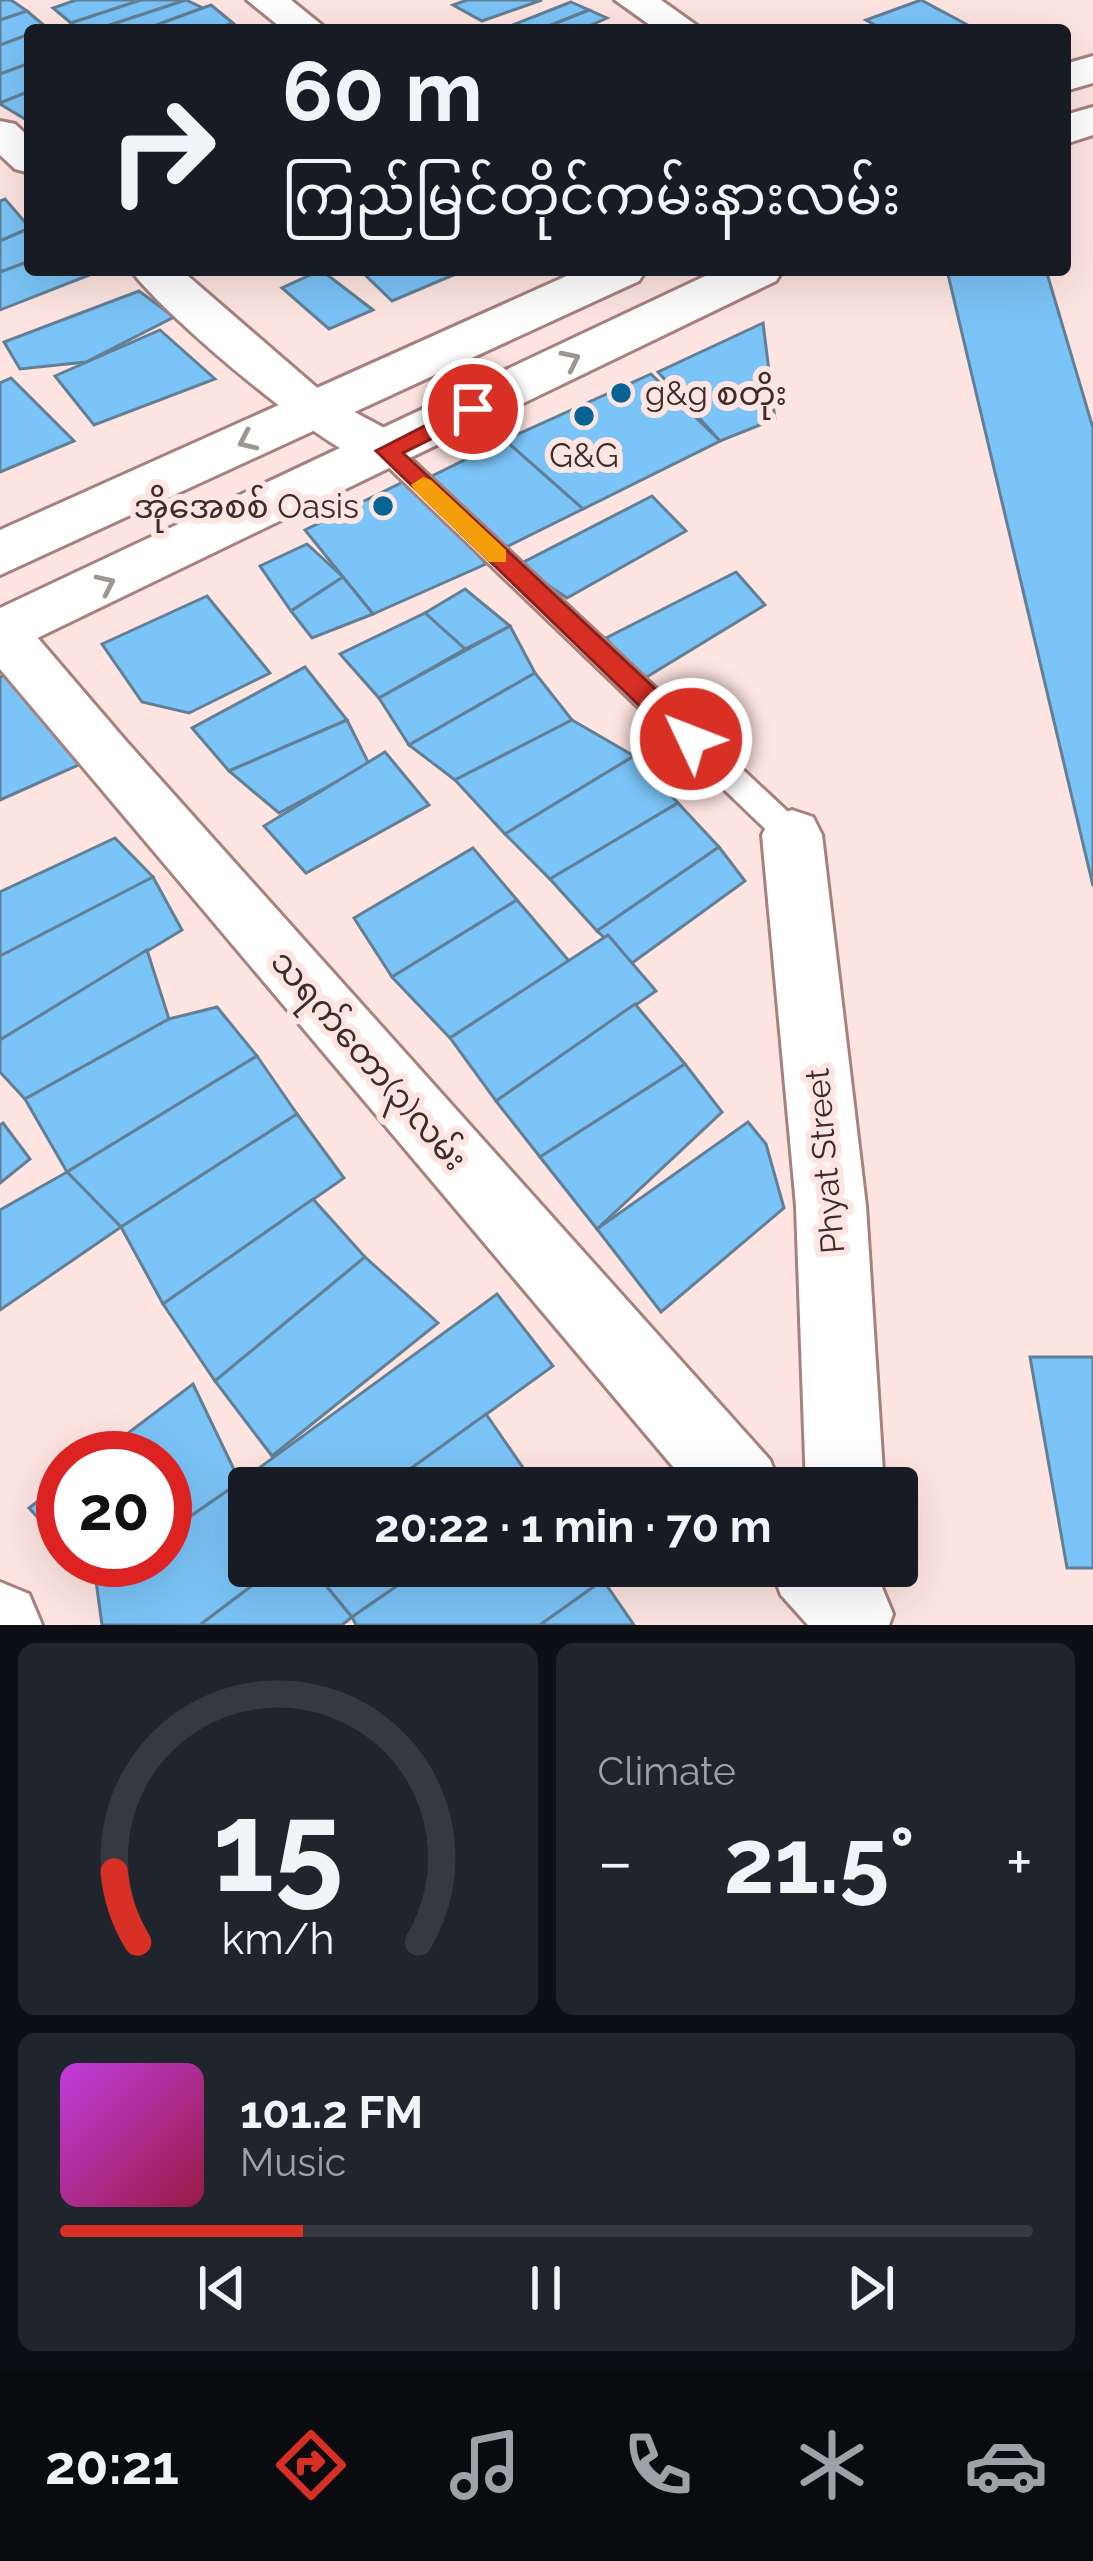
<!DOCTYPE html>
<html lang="en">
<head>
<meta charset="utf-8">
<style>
  :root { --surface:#171b24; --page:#20242c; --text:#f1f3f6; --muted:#9ea1a6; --line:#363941; --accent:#d93025 }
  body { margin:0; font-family:Raleway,"Noto Sans Myanmar",sans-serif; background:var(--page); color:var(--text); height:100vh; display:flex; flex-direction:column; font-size:45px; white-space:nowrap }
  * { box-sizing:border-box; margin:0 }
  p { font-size:39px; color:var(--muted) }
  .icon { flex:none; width:66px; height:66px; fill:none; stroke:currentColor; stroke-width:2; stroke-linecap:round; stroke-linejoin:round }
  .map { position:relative; height:1625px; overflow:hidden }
  .panel { display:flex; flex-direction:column; gap:18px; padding:18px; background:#0d0f14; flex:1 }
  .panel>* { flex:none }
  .banner { position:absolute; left:24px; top:24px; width:1047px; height:252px; border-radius:12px; box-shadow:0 12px 48px #0002; background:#171b24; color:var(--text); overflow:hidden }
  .speed { position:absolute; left:36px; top:1431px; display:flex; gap:24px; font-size:60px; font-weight:700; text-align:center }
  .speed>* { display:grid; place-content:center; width:156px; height:156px; border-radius:50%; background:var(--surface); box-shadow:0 12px 48px #0002; line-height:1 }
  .speed .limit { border:18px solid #d22; background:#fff; color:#111 }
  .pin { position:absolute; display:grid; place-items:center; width:102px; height:102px; color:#fff; margin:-51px; border:6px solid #fff; border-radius:50%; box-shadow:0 3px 12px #0007 }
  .me { position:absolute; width:132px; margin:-66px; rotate:313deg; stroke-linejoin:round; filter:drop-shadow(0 0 9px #0008) }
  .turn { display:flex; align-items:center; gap:42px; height:252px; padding:0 60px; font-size:54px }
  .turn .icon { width:156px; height:156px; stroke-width:2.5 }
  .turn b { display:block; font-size:84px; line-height:102px }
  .big { font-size:90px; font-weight:700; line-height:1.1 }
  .panel .widget { flex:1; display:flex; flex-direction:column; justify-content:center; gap:18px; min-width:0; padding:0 42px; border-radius:18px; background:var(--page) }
  .panel .dial { align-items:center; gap:0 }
  .dial svg { height:312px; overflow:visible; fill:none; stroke:var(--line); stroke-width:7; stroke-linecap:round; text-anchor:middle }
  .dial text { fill:var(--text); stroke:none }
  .song { display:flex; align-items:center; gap:36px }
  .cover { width:144px; height:144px; border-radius:18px; background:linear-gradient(135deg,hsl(290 70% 55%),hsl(340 70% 35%)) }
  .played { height:12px; border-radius:6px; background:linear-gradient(90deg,var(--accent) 25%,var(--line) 25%) }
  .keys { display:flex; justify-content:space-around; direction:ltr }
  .heat { display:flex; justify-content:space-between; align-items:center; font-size:66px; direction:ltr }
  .panel .tiles { flex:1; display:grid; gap:18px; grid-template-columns:1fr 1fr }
  .widget:last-child { grid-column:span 2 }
  .trip { position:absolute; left:228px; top:1467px; width:690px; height:120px; border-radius:12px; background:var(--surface); box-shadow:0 12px 48px #0002; font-weight:700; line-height:120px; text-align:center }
  .dock { display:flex; height:192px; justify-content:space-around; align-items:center; background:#090b0e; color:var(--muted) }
  .dock .icon { width:84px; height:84px }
  .dock .on { color:var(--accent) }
  .dock b { font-size:54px; color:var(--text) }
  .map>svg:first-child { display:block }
  .building { fill:#7bc4f8; stroke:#627f95; stroke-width:3 }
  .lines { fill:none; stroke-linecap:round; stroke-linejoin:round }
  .service-casing { stroke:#a7817d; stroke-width:6 }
  .minor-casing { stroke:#a7817d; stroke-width:6 }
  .primary-casing { stroke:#a7817d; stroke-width:6 }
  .service { fill:#fff; fill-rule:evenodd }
  .minor { fill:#fff; fill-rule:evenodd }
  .primary { fill:#fff; fill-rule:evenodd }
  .oneway { stroke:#9d9694 }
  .route { fill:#d93025; stroke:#8d1f18; stroke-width:3 }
  .slow { fill:#f59e0b }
  .poi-dot { fill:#066393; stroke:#fee5e1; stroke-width:4.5 }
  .labels { text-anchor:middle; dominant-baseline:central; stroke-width:12; stroke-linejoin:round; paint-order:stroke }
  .poi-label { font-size:33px; fill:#3b2c2a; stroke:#fee5e1; text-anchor:start }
  .street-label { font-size:33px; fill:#3b2c2a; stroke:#fee5e1 }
</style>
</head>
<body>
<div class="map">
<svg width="1093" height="1625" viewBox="0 0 1093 1625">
  <rect width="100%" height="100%" fill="#fee5e1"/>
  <g class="building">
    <polygon points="0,0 11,0 27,11 0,20"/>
    <polygon points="76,0 131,0 135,2 71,23 53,8"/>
    <polygon points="141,0 186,0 95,30 80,30 71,23"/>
    <polygon points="186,0 203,8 143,30 95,30"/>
    <polygon points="467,0 542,0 482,21 453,5"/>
    <polygon points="921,0 977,30 884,30 866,20"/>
    <polygon points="571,2 589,10 539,30 500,30"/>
    <polygon points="211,5 233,23 213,30 143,30"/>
    <polygon points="589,10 607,18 580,30 539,30"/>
    <polygon points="27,11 47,28 30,30 30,34 0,45 0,20"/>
    <polygon points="30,34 30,63 0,74 0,45"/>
    <polygon points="30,63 30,91 0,103 0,74"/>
    <polygon points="30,91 30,122 0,104 0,103"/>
    <polygon points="5,199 30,228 0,241 0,201"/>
    <polygon points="30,228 30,261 0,272 0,241"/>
    <polygon points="30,261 30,270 102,270 0,310 0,272"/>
    <polygon points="321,270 373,310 329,329 282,288"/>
    <polygon points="360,270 465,270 392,301"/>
    <polygon points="947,270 1046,270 1093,428 1093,886"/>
    <polygon points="139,291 174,317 86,362 20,369 4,342"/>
    <polygon points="763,323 775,419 720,441 658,372"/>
    <polygon points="160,330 215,379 94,425 55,376"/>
    <polygon points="651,374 720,441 583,509 505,440"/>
    <polygon points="11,378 74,441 0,472 0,383"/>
    <polygon points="505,440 583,509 496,552 428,478"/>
    <polygon points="413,477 486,564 373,614 305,530"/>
    <polygon points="652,496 686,531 567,598 518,565"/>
    <polygon points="307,544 343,577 291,611 260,566"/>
    <polygon points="736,572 765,605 640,681 606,638"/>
    <polygon points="343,577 373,614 312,638 291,611"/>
    <polygon points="465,589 510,626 465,649 425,613"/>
    <polygon points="207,596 270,673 189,713 142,702 102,644"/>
    <polygon points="425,613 465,649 379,698 340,654"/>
    <polygon points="510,626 535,673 409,745 379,698"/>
    <polygon points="305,667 347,720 229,771 192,728"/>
    <polygon points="535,673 572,720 455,780 409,745"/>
    <polygon points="7,674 94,758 0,800 0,677"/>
    <polygon points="347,720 369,764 279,813 229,771"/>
    <polygon points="572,720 634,756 505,834 455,780"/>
    <polygon points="385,752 429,805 306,873 264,826"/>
    <polygon points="634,756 678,803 550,879 505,834"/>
    <polygon points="678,803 719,847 597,931 550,879"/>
    <polygon points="115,838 153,877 35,960 0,971 0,892"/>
    <polygon points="719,847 745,881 632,963 597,931"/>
    <polygon points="473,848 517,900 392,977 354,918"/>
    <polygon points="153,877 182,930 0,1040 0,956"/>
    <polygon points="517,900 569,961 450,1038 392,977"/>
    <polygon points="608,935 656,991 496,1101 450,1038"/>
    <polygon points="147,950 169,1019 25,1099 0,1072 0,1040"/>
    <polygon points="635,1004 685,1064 540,1157 496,1101"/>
    <polygon points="217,1007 257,1056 67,1172 25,1099 169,1019"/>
    <polygon points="257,1056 297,1114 121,1227 67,1172"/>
    <polygon points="685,1064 722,1112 597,1229 540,1157"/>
    <polygon points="297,1114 344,1178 163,1304 121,1227"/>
    <polygon points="748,1122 766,1144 784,1208 661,1312 597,1229"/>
    <polygon points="3,1123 30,1159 0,1183 0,1125"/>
    <polygon points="67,1172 121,1227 0,1310 0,1210"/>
    <polygon points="313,1199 365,1257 215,1381 163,1304"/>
    <polygon points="365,1257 438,1323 272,1456 215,1381"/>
    <polygon points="497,1294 553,1366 384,1488 249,1488 249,1493 240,1482"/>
    <polygon points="1030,1357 1093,1357 1093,1568 1067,1568"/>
    <polygon points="193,1384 240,1482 165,1534 165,1458 95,1458"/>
    <polygon points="486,1414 537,1488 384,1488"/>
    <polygon points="63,1482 63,1545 29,1508"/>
    <polygon points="240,1482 249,1493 249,1566 278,1566 200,1625 102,1625 96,1581 127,1560 165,1560 165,1534"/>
    <polygon points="77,1560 127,1560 96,1581"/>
    <polygon points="278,1566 310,1566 352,1617 342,1625 200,1625"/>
    <polygon points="310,1566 426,1566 352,1617"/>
    <polygon points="426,1566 593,1566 603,1580 540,1625 356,1625 352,1617"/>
    <polygon points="603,1580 634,1625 540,1625"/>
  </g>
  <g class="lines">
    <defs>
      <polygon id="service" points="387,443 396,445 803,826 807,835 803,844 792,847 781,844 378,457 374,451"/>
      <g id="minor">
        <polygon points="247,0 291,0 328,30 284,30"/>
        <polygon points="615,0 661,0 703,30 657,30"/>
        <polygon points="0,121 15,124 30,138 30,173 15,169 0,155"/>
        <path d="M 131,270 L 181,270 L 330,399 L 405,439 L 412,451 L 405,463 C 399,465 393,468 387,468 C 340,467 159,311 131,270 Z"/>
        <polygon points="0,610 19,616 126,741 770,1460 781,1488 691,1488 0,669"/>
        <polygon points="792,810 813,817 822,835 866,1206 884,1488 806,1488 796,1206 762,835 771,817"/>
        <polygon points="770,1566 864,1566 881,1585 893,1614 889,1625 808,1625 781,1595"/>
        <polygon points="0,1582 29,1594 42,1625 0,1625"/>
      </g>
      <g id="primary">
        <polygon points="1093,56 1093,83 1065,91 1065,64"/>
        <polygon points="1093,107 1093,135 1065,144 1065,115"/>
        <polygon points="580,270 646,270 639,281 0,575 0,530"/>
        <polygon points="718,270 783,270 776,281 0,656 0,608"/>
      </g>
    </defs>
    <use href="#service" class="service-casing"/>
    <use href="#minor" class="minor-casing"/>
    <use href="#primary" class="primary-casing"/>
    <use href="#service" class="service"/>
    <use href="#minor" class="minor"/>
    <use href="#primary" class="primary"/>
  </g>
  <defs><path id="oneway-chevron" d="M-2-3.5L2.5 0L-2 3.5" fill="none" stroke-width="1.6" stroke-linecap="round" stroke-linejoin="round" transform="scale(3)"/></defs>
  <g class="oneway">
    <use href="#oneway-chevron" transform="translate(571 360) rotate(-26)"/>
    <use href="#oneway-chevron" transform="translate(247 441) rotate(155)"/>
    <use href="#oneway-chevron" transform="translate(106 584) rotate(-25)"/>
  </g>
  <polygon class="route" points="473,401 484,409 481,414 403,453 700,731 704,739 700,746 681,746 376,451"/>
  <polygon class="slow" points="423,477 431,480 506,550 506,562 489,562 415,491 411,485"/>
  <g class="poi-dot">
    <circle cx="621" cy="393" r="12"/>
    <circle cx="584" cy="416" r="12"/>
    <circle cx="383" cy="506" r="12"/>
  </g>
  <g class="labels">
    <g class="poi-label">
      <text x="645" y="393">g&amp;g စတိုး</text>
      <text x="584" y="455" text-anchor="middle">G&amp;G</text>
      <text x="359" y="506" text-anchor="end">အိုအေစစ် Oasis</text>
    </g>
    <g class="street-label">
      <text transform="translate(369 1060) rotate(49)">သရက်တော(၃)လမ်း</text>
      <text transform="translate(825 1161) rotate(-95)">Phyat Street</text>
    </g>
  </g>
</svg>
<div class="speed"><div class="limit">20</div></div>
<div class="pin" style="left:473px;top:409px;background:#d93025"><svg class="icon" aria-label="arrive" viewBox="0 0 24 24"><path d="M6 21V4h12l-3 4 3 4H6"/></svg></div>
<svg class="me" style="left:691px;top:739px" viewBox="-20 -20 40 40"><circle r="17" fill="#d93025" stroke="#fff" stroke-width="3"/><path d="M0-11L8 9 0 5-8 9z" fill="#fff"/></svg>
<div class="trip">20:22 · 1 min · 70 m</div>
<div class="banner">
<div class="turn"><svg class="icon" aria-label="right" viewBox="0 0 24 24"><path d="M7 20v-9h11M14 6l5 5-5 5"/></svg><div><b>60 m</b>ကြည်မြင်တိုင်ကမ်းနားလမ်း</div></div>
</div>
</div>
<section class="panel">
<div class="tiles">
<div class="widget dial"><svg viewBox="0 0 100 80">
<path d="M14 69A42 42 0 1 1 86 69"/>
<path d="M14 69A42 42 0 0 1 8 51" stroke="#d93025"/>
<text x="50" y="56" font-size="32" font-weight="700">15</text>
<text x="50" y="72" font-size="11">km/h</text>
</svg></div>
<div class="widget"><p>Climate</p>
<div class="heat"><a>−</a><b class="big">21.5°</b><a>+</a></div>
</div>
<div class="widget">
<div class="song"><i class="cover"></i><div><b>101.2 FM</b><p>Music</p></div></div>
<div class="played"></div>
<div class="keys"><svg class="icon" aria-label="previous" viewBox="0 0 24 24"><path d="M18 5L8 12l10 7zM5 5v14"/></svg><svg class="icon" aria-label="pause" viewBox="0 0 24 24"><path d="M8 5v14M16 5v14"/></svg><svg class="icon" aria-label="next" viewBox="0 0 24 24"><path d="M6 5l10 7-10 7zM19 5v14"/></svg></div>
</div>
</div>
</section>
<nav class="dock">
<b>20:21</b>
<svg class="icon on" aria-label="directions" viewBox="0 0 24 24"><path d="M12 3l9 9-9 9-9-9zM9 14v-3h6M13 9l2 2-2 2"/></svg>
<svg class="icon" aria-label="music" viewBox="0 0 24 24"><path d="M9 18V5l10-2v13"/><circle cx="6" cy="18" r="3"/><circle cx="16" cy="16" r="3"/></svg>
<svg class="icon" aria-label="phone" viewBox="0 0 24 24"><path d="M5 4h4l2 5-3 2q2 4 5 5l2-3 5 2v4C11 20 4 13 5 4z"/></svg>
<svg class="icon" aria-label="climate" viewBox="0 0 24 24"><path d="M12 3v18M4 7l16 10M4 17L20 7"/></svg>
<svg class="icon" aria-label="car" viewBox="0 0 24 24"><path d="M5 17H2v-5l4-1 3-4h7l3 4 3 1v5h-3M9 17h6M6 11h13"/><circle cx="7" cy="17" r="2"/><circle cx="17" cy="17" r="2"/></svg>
</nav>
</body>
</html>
